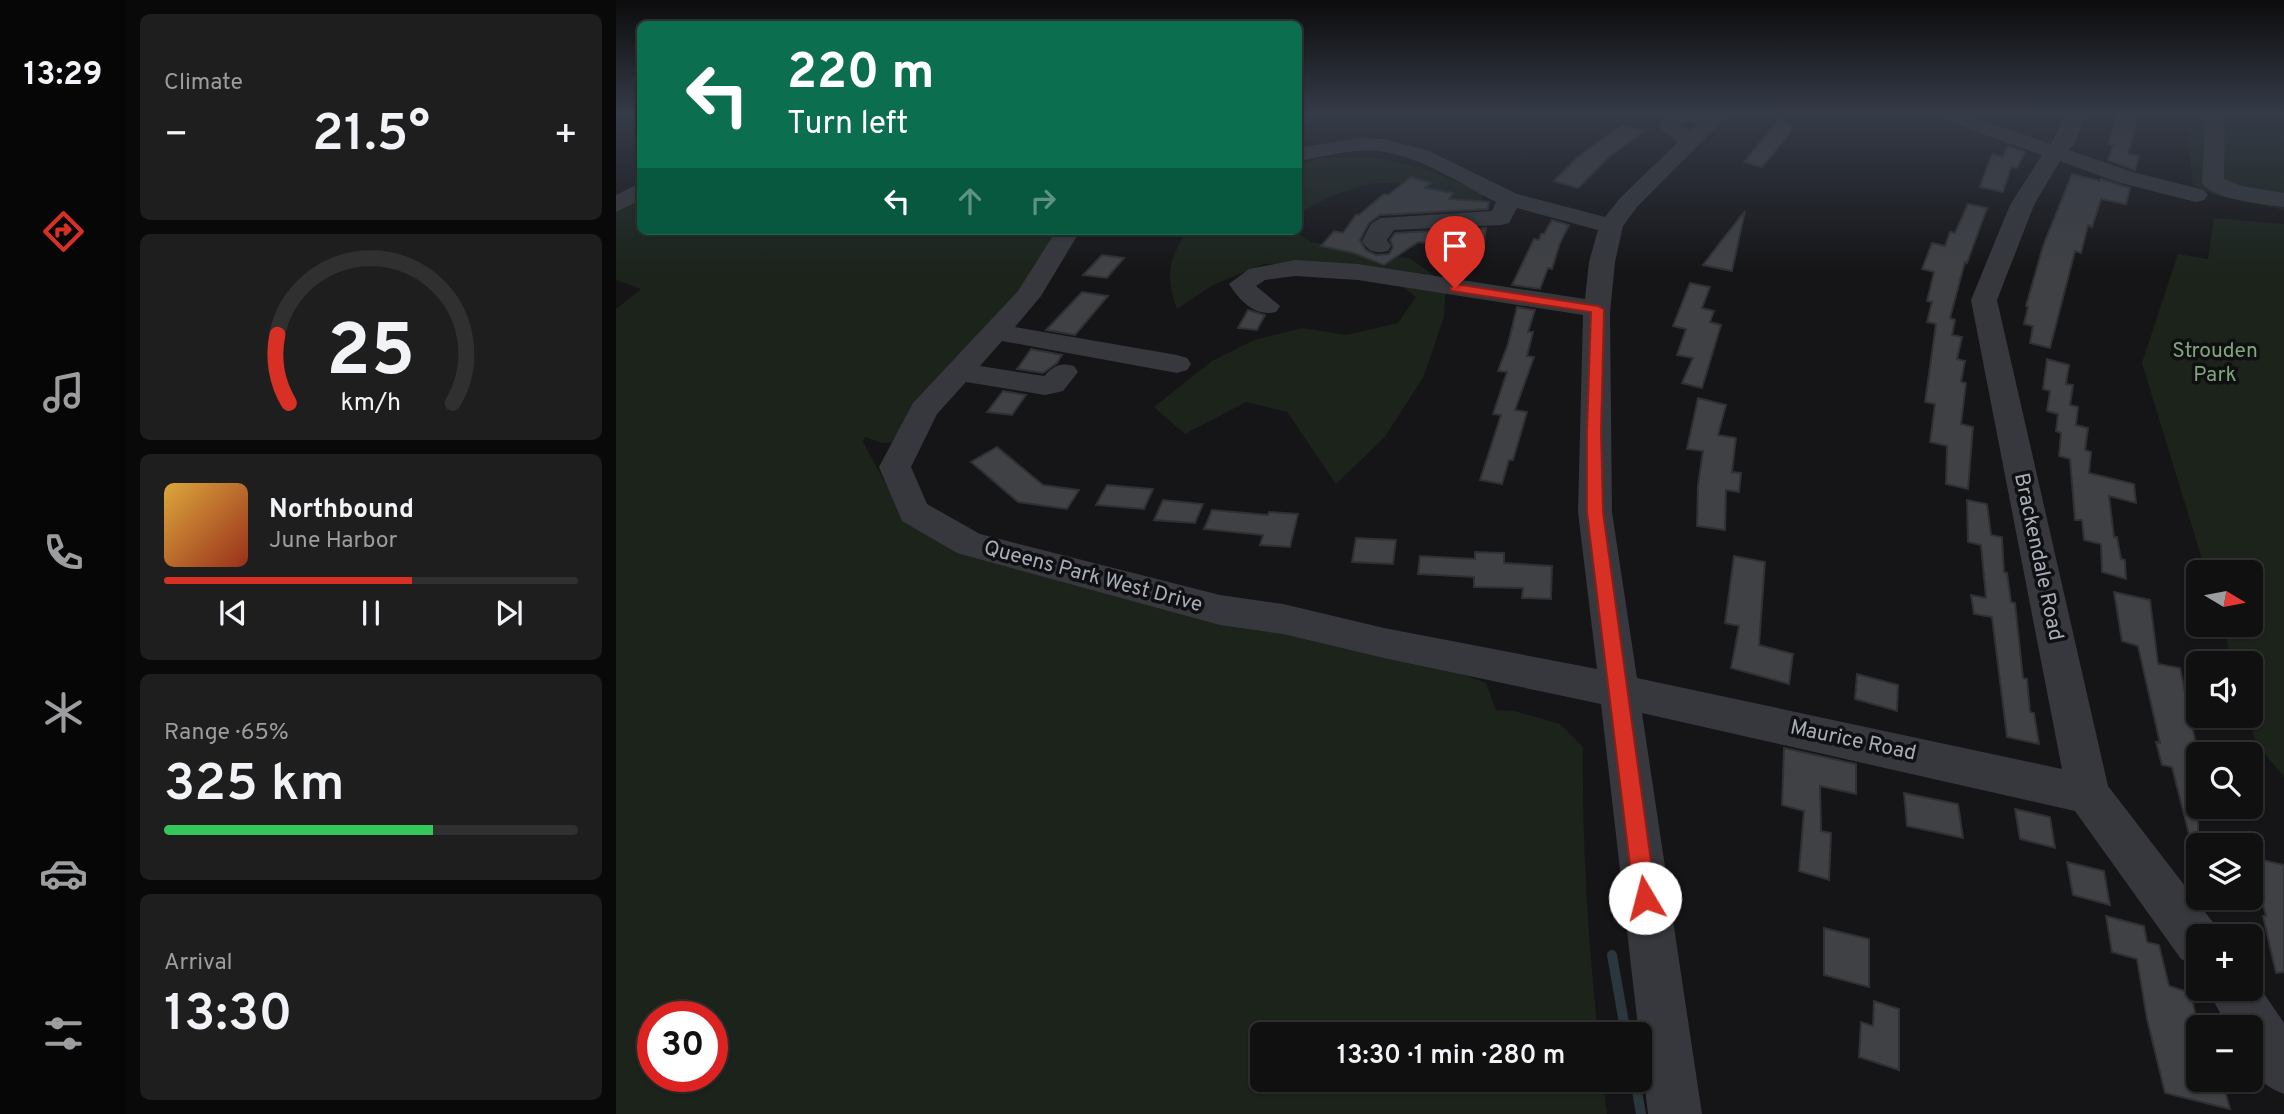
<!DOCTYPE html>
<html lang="en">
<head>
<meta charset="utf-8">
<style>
  :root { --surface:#101011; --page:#1e1e1f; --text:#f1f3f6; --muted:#9c9d9f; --line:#303031; --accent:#d93025 }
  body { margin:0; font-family:Overpass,sans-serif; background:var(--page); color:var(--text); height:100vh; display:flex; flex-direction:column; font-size:26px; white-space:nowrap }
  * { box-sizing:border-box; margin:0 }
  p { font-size:23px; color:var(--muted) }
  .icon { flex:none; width:38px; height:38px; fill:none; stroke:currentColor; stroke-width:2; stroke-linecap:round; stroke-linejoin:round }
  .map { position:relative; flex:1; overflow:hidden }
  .drawer { display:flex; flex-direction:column; gap:14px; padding:14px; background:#090909; width:490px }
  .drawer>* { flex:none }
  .top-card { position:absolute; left:21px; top:21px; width:665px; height:214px; border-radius:10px; box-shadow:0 2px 5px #0004,0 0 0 2px var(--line); background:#0b6e4f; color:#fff; overflow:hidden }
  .needle { width:46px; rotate:100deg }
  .fabs { position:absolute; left:1570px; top:560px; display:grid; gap:14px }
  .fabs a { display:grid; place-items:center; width:77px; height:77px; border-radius:10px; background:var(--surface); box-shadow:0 2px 5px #0004,0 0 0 2px var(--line); font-size:35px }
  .speed { position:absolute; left:21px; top:1001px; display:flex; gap:14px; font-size:35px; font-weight:700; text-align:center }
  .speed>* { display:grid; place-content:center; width:91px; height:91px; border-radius:50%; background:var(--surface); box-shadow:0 2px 5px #0004,0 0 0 2px var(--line); line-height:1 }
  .speed .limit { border:10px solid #d22; background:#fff; color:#111 }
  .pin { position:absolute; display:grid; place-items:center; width:60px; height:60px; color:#fff; margin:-72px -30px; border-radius:50% 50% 50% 0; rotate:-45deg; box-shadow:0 0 7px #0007 }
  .pin .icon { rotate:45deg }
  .me { position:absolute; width:77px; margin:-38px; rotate:352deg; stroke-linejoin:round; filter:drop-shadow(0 0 5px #0008) }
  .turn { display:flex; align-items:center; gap:24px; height:147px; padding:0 35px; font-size:32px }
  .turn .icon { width:91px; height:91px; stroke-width:2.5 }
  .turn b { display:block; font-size:49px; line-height:60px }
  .lanes { display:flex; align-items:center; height:66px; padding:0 35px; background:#0003; justify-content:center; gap:35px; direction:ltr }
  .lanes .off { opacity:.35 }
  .big { font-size:52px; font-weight:600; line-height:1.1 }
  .drawer .widget { flex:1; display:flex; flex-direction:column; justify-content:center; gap:10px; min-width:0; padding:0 24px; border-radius:10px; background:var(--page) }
  .drawer .dial { align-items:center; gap:0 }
  .dial svg { height:182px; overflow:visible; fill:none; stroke:var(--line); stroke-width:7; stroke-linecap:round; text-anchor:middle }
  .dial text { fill:var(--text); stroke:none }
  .song { display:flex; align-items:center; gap:21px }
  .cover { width:84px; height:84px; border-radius:10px; background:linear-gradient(135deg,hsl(40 70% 55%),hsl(10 70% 35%)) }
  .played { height:7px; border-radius:4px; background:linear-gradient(90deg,var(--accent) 60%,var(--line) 60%) }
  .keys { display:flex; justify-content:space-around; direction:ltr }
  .heat { display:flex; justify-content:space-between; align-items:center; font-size:38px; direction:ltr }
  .charge { height:10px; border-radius:5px; background:linear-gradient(90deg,#34c759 65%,var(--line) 0) }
  .trip { position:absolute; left:634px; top:1022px; width:402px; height:70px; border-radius:10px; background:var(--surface); box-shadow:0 2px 5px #0004,0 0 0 2px var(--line); font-weight:600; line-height:70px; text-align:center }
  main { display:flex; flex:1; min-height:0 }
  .menu { display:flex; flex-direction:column; width:126px; justify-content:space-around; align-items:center; background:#060607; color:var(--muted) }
  .menu .icon { width:49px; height:49px }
  .menu .selected { color:var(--accent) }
  .menu b { font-size:32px; color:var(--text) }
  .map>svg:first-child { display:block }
  .green { fill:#1b231b; fill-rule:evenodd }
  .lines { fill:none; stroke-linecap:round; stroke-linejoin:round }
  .stream { stroke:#2a373c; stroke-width:10 }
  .building { fill:#3f4145; stroke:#2f3034; stroke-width:2 }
  .minor { fill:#36383d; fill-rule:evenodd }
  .route { fill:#d93025; stroke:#8d1f18; stroke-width:2 }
  .labels { text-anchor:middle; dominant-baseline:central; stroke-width:7; stroke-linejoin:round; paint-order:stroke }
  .park-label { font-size:21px; fill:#7fa57b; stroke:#101012 }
  .street-label { font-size:21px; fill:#a6aeb9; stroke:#101012 }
</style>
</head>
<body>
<main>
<nav class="menu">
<b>13:29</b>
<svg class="icon selected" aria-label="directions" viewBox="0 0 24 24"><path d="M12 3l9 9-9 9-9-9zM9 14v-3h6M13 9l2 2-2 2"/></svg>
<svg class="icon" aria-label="music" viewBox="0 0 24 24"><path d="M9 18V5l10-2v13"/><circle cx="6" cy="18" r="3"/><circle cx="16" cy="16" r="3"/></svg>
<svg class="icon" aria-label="phone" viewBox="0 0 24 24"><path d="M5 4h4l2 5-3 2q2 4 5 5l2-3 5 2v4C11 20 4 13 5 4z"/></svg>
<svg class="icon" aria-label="climate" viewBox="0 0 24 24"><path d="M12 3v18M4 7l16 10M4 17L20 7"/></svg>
<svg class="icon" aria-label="car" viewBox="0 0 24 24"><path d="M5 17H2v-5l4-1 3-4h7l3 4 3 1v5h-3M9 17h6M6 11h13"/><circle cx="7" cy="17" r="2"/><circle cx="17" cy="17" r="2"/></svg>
<svg class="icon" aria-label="filters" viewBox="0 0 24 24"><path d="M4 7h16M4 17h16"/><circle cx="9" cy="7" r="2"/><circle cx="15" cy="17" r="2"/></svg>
</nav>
<section class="drawer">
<div class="widget"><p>Climate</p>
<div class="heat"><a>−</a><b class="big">21.5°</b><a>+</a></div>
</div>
<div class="widget dial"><svg viewBox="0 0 100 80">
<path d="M14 69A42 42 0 1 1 86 69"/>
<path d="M14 69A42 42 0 0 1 9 39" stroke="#d93025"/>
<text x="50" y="56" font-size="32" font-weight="700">25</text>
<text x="50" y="72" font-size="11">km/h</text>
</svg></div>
<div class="widget">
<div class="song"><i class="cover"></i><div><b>Northbound</b><p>June Harbor</p></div></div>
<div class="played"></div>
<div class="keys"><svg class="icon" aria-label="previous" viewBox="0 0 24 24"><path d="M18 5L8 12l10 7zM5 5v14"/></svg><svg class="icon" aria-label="pause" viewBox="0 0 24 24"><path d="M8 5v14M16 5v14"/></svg><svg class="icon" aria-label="next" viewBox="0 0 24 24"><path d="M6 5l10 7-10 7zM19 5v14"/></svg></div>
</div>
<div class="widget"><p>Range · 65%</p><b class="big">325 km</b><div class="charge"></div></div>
<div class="widget"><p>Arrival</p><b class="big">13:30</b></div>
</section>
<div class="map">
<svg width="1668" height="1114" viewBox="0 0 1668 1114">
  <rect width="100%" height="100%" fill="#151517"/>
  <g class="green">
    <polygon points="1569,115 1668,115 1668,210 1598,195 1577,185"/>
    <path d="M 757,157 L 807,168 L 868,193 L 863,210 C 837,200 811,189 785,184 C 754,178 707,197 683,215 L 683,164 L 705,158 Z"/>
    <path d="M 24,192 L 24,231 L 443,231 L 406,294 L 283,442 L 266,443 L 249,437 L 247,442 L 292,524 L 834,670 L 870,683 L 880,710 L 898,711 L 944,724 L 967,747 C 966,843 972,938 982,1034 L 646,1034 L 646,1080 L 987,1080 L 991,1114 L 0,1114 L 0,309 L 25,289 L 0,280 L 0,206 ZM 37,1017 L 96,1017 L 96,1076 L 37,1076 Z"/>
    <polygon points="1598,218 1668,224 1668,777 1640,743 1632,716 1634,716 1634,663 1617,663 1606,625 1634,625 1634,572 1590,572 1526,363 1562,254 1592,259"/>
    <path d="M 571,231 L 678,231 L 695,242 L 795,259 L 830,284 L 828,317 L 807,378 L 768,438 L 720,484 L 671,412 L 630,402 L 569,434 L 538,407 L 596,361 L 638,340 L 686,328 L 730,335 L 782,323 L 800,297 L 774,277 L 725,266 L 648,264 L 597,285 L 561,309 C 549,276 552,261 571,231 Z"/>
  </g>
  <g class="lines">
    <g class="stream">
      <polyline points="996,955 1010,1034"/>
      <polyline points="1019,1080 1025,1114"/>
    </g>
  </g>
  <g class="building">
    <polygon points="1501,115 1522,115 1512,154 1523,156 1519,170 1492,160 1497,145 1492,144"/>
    <polygon points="1165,117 1178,128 1146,167 1128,162"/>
    <polygon points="1006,125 1029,131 994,156 962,188 938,181 962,157"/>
    <polygon points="1392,146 1409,152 1401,168 1395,167 1387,192 1364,187 1376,154 1387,157"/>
    <polygon points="1456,174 1484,181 1485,179 1514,188 1510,204 1485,199 1476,227 1472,225 1465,253 1459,251 1434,348 1414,343 1417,326 1408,324 1412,307 1410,306 1427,246"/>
    <polygon points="795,177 815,183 809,188 837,193 833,199 873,202 872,209 764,215 753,223 744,240 750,250 760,255 773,254 777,247 774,240 779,233 870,228 868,244 814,236 814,243 802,242 768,265 737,253 705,246 718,231 727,233 740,215 743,215 768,194 772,195"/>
    <polygon points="1352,204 1371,208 1351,263 1349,262 1334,318 1339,320 1336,335 1346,337 1341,359 1349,361 1345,382 1350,383 1345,424 1357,427 1352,489 1330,484 1331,446 1314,442 1319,404 1309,402 1320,324 1311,322 1316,302 1311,301 1318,272 1306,269 1316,243 1329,246 1334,232 1339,233"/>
    <polygon points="1129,211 1116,271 1087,265 1106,240"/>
    <polygon points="936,220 953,225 944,243 936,269 932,268 924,289 896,285 918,239 923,240 925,234 928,234"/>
    <polygon points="486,255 508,258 491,278 467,275"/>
    <polygon points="1074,283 1094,287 1086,308 1098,311 1094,322 1105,325 1086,388 1066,383 1077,358 1061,355 1070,329 1057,326"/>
    <polygon points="466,292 492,296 459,335 430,330"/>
    <polygon points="901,307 919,310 912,332 917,332 911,356 918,357 899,410 911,412 897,460 893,460 886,484 864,480 885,415 877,414 891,372 882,371 892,344"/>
    <polygon points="632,310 649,315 641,330 622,328"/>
    <polygon points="415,349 446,355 441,363 427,373 401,369"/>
    <polygon points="1431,359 1453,365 1450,384 1457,385 1454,405 1462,407 1460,425 1472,428 1469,450 1475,452 1473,473 1518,484 1520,503 1493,496 1498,537 1501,537 1505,559 1509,560 1510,579 1486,572 1485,544 1468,540 1466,520 1459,520 1454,459 1443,456 1445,433 1440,431 1442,414 1431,411 1434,391 1427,389"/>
    <polygon points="387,391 410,395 396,415 371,412"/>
    <polygon points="1082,398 1110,405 1102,435 1120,438 1116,472 1125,473 1123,492 1110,490 1109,530 1081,526 1082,485 1087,451 1071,449"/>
    <polygon points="381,447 427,485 463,490 451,509 402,502 355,462"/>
    <polygon points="491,485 537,489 528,509 480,505"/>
    <polygon points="547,500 587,504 579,523 538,520"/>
    <polygon points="1351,500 1371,504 1375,535 1386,537 1388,572 1391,573 1395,602 1399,603 1407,678 1411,679 1414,712 1418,713 1423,744 1391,737 1376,617 1358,614 1355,595 1370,598 1365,545 1352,542"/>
    <polygon points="596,510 652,515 653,512 682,514 674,547 644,545 647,535 588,529"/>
    <polygon points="740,538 780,540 777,564 736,562"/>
    <polygon points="859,552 888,553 888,563 936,566 935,599 906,598 907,588 858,587 858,577 802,574 804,556 859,559"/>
    <polygon points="1118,556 1149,562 1143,645 1177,654 1173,684 1115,668 1123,626 1109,623"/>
    <polygon points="1498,592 1534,600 1542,664 1564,668 1582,754 1582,841 1575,842 1556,767 1546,765 1540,742 1544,743 1522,646 1506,641"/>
    <polygon points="1241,674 1282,685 1281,711 1239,699"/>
    <polygon points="1168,748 1240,764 1240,794 1204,786 1205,831 1215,833 1213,880 1183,871 1188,811 1166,805"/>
    <polygon points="1288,793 1342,804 1347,838 1291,826"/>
    <polygon points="1399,809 1434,817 1439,848 1404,839"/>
    <polygon points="1634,857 1668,865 1668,972 1660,973 1647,916 1650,916"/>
    <polygon points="1451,862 1488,871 1494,905 1457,895"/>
    <polygon points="1490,916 1528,926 1531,942 1543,945 1553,986 1575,993 1582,1028 1582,1080 1606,1080 1614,1109 1549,1093 1531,1019 1521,959 1496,952"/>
    <polygon points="1208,928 1253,939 1253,987 1208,975"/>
    <polygon points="1258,1001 1283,1009 1283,1070 1243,1057 1245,1022 1257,1026"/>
  </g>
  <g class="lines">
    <g class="minor">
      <path d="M 1112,115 L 1021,207 L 1007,226 L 999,262 L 994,313 L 996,512 L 1021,678 L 1446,769 L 1355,300 L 1394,205 L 1426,155 L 1325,119 L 1322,115 L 1351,115 L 1435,144 L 1449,115 L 1469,115 L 1460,141 L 1453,150 L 1517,172 L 1588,190 L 1592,195 L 1588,200 L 1580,202 L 1501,182 L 1444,161 L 1418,205 L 1381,300 L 1492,786 L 1599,925 L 1603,936 L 1582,936 L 1582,966 L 1565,959 L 1459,811 L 1026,713 L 1086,1114 L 1032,1114 L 985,704 L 768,658 L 667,634 L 604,625 L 341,553 L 286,521 L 263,467 L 297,403 L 402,291 L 440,231 L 464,231 L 425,296 L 399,327 L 561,355 L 571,358 L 575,364 L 571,370 L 561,373 L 386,341 L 364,366 L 428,376 C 438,366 443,362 458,366 L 462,372 L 447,391 L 429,395 L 350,382 L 321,414 L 295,467 L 311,504 L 364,534 L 604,595 L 667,604 L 768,628 L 981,669 L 962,512 L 967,315 L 742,280 L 679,276 L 649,280 L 640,286 L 664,306 L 660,312 C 639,317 624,301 613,284 L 633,269 L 679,260 L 742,264 L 969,299 L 973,262 L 982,230 L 901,208 L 893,223 L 885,225 L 778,230 L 771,240 L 775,246 L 772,251 C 759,254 753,252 746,241 L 755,224 L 764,218 L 876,211 L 880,202 C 839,181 790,146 742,151 C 722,152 702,158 682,161 L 682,148 L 743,138 L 768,139 L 813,151 L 901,194 L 989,217 L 1005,197 L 1062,142 L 1043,128 L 1047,116 ZM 1069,121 L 1083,122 L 1074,131 L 1064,125 Z"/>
      <path d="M 1589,115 L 1609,115 L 1608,179 L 1626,186 L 1668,193 L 1668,207 C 1648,204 1597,200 1586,183 Z"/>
      <polygon points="24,183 24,200 0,212 0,195"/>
      <path d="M 1634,973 L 1668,1023 L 1668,1094 C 1633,1080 1634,1061 1634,1027 L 1612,1027 L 1591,989 L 1634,989 Z"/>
    </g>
  </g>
  <linearGradient id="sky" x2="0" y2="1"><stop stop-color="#0c0c0d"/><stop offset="0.42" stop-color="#353b47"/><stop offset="1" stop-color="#353b47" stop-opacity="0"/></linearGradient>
  <rect width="1668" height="271" fill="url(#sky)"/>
  <polygon class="route" points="839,284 982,306 988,309 985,432 987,512 1040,898 1036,906 1029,909 1022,906 1018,898 971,512 971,432 975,312 835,291 834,288"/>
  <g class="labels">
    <g class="park-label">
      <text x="1599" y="351">Strouden<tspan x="1599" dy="24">Park</tspan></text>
    </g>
    <g class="street-label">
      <text transform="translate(1422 557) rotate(78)">Brackendale Road</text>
      <text transform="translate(477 577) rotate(15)">Queens Park West Drive</text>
      <text transform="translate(1237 741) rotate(12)">Maurice Road</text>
    </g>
  </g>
</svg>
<div class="fabs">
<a><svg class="needle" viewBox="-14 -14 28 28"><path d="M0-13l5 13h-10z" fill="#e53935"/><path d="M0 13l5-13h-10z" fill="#9c9d9f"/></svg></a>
<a><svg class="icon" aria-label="sound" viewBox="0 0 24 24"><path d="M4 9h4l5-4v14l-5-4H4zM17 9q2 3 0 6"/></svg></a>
<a><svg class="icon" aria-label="search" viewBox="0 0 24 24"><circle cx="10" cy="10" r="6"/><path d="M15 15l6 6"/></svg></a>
<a><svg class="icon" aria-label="layers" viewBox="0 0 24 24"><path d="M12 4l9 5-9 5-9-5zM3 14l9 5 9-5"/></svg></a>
<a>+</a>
<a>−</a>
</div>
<div class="speed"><div class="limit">30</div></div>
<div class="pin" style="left:839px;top:288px;background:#d93025"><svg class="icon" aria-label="arrive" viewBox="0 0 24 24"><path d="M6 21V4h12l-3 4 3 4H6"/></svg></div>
<svg class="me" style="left:1029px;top:898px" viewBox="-20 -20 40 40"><circle r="19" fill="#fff"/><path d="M0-13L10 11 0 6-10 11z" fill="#d93025"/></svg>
<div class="trip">13:30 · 1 min · 280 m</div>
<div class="top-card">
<div class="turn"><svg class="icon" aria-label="left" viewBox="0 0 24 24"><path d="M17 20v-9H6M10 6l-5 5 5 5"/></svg><div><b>220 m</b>Turn left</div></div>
<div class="lanes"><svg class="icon" aria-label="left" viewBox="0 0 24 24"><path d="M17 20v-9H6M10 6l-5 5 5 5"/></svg><svg class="icon off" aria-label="ahead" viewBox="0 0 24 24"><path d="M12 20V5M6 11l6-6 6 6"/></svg><svg class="icon off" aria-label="right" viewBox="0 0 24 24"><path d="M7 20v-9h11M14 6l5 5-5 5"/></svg></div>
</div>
</div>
</main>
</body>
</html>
